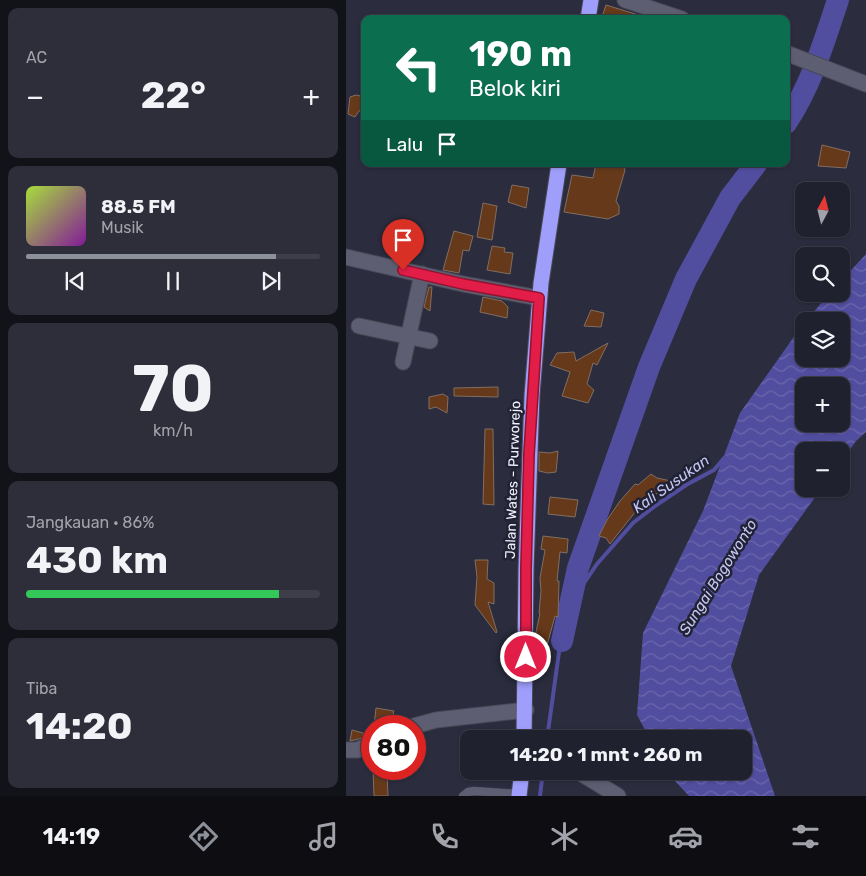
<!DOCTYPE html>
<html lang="id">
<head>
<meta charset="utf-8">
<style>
  :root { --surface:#20212e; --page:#2d2e3a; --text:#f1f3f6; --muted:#a2a3aa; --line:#3d3e4a; --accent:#8c9099 }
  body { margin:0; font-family:Rubik,sans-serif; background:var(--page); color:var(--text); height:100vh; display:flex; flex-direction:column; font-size:19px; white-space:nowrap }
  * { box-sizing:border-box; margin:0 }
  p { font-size:16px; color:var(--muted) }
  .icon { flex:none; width:28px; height:28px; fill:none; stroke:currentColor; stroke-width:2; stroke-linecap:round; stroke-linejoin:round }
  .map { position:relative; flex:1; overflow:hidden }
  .panel { display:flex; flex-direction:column; gap:8px; padding:8px; background:#121219; width:346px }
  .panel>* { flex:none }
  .banner { position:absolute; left:15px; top:15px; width:429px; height:152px; border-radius:10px; box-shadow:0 1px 4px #0004,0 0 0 1px var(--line); background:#0b6e4f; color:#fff; overflow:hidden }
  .needle { width:32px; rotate:7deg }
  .fabs { position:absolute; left:449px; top:182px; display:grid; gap:10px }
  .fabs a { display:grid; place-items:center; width:55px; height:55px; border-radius:10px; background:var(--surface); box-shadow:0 1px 4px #0004,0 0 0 1px var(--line); font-size:25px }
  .speed { position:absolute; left:15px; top:715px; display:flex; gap:10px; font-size:25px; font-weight:700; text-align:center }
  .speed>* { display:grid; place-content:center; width:65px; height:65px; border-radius:50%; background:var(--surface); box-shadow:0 1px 4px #0004,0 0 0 1px var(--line); line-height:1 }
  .speed .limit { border:8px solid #d22; background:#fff; color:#111 }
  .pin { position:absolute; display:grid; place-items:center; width:42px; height:42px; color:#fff; margin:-51px -21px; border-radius:50% 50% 50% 0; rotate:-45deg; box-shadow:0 0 5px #0007 }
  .pin .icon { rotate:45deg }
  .me { position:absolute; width:55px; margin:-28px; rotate:0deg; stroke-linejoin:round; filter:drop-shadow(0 0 4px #0008) }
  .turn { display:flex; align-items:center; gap:18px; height:105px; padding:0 25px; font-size:22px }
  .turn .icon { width:65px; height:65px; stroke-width:2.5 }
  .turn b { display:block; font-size:35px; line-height:42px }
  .then { display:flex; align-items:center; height:48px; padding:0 25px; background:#0003; gap:10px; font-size:19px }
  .big { font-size:38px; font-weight:700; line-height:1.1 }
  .panel .widget { flex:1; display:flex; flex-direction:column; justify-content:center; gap:8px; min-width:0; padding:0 18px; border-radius:10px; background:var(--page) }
  .panel .dial { align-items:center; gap:0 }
  .dial b { font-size:65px; line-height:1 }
  .song { display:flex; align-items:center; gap:15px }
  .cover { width:60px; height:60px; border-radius:8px; background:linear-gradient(135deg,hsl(80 70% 55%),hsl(290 70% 35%)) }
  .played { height:5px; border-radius:2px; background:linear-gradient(90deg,var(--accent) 85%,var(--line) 85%) }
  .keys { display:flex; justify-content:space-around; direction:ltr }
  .heat { display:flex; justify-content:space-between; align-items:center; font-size:28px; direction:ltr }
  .charge { height:8px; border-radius:4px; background:linear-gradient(90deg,#34c759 86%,var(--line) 0) }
  .trip { position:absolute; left:114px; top:730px; width:292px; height:50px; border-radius:10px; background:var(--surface); box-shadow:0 1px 4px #0004,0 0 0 1px var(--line); font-weight:700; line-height:50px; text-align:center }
  .tabs { display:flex; height:80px; justify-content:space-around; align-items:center; background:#0d0d12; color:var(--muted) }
  .tabs .icon { width:35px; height:35px }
  .tabs .active { color:var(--accent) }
  .tabs b { font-size:22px; color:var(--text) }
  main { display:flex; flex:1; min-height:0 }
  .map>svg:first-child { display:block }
  .water { fill:url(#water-waves); fill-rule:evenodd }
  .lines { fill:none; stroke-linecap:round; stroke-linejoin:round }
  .stream { stroke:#524e9f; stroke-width:4 }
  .river { stroke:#524e9f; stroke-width:22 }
  .building { fill:#65391a; stroke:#826e62 }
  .lane-casing { stroke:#494958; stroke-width:9 }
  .street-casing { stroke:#494958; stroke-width:17 }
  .highway-casing { stroke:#494958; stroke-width:17 }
  .lane { stroke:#5d5e71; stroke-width:8 }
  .street { stroke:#5d5e71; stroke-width:15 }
  .highway { stroke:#9f9efb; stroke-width:15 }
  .route-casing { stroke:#92132f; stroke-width:12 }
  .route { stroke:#e11d48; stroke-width:9 }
  .labels { text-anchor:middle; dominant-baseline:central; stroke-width:5; stroke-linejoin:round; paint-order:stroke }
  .street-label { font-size:14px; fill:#f0f1fc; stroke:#212233 }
  .water-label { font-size:15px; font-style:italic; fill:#c4c6f3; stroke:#212233 }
</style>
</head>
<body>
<main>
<section class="panel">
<div class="widget"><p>AC</p>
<div class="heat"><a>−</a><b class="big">22°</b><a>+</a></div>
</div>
<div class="widget">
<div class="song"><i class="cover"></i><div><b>88.5 FM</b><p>Musik</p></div></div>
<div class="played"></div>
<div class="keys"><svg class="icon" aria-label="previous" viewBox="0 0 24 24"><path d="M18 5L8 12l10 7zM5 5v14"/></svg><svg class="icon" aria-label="pause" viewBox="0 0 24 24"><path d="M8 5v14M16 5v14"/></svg><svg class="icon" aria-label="next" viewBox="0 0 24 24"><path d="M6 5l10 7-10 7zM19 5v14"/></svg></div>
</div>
<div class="widget dial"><b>70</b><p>km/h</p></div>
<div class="widget"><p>Jangkauan · 86%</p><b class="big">430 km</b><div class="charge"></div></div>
<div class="widget"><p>Tiba</p><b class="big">14:20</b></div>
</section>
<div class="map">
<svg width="520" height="796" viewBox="0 0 520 796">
  <defs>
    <pattern id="water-waves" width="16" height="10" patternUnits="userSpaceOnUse" patternTransform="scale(1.25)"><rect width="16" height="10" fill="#524e9f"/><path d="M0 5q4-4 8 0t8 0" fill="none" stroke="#6b68ad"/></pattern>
  </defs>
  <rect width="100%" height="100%" fill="#2b2c3d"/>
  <path class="water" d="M 520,254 L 520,432 L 510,441 L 495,462 L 495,451 L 458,451 L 458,489 L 475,489 L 413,575 L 385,666 L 429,796 L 343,796 L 329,781 L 324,771 L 398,771 L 398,739 L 304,739 L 291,715 L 297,633 L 357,511 L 394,413 L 457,324 L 458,359 L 495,359 L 495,321 L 460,321 L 483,294 L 495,294 L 495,281 ZM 458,386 L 495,386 L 495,424 L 458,424 Z"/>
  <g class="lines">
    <g class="stream">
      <polyline points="201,739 214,645 234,589 251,564 287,523 309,506 340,485 368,470 379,457"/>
      <polyline points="194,796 197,771"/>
    </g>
    <g class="river">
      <path d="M 440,123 C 465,86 478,42 492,0"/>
      <polyline points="216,641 232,568 303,367 340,279 384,198 410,164"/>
    </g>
  </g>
  <g class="building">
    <polygon points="260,5 299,17 299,19 262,19 256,17"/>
    <polygon points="10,95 19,97 19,109 13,111 9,117 2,114 4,97"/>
    <polygon points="476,145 504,152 500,168 472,166"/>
    <polygon points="250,164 277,164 279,170 270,201 273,206 273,214 262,219 218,212 226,175 247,178"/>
    <polygon points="166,185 183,188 180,208 162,202"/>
    <polygon points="137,203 151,206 146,240 131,237"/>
    <polygon points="108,231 127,236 123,251 117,250 113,273 97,270"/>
    <polygon points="146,246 159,248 158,252 167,253 164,274 141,270"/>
    <polygon points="83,287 86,287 84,311 78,307"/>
    <polygon points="137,297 156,301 162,307 161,318 134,312"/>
    <polygon points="245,310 258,313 255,327 238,326"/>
    <polygon points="262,343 251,365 247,363 241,384 248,390 242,403 216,396 224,372 204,365 211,353 228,352 230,361"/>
    <polygon points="152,387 152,397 108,396 108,388"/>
    <polygon points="97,394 102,397 101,413 90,407 83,409 83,397"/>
    <polygon points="139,429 147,429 148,505 137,504"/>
    <polygon points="212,451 210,472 202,473 193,471 193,452 204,453"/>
    <polygon points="305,474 311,478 330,482 297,502 264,544 260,538 253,536 261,520 274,501 289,484 292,485"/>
    <polygon points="204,497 232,500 229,517 202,514"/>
    <polygon points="197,536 222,539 221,553 214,552 211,581 213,581 212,617 209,616 197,660 195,660 194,639 189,637 194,613 193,613 195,591 194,578 199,550 195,549"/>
    <polygon points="129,560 142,560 141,579 148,583 148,604 142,602 151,632 150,633 129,605 131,577"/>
    <polygon points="30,708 48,711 43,726 28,726"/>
    <polygon points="6,730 17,733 17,738 4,741"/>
    <polygon points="27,769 41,772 42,796 28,796"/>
  </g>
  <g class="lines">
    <defs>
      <polyline id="lane" points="117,796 122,792 128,791 173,794"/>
      <g id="street">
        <polyline points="279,0 336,19"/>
        <polyline points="440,53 520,84"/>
        <polyline points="0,257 117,284 193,298"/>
        <polyline points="13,326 84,341"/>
        <polyline points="57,362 76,274"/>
        <polyline points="68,726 90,720 180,710"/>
        <polyline points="0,750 11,750 26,744"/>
        <polyline points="231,771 272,796"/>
      </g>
      <g id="highway">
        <polyline points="242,19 245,0"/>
        <polyline points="178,739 180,569 186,395 195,283 213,164"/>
        <polyline points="173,796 176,771"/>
      </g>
    </defs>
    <use href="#lane" class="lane-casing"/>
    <use href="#street" class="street-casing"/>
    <use href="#highway" class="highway-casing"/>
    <use href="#lane" class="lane"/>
    <use href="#street" class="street"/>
    <use href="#highway" class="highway"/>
  </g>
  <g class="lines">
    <defs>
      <polyline id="route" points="57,270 117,284 193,298 183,454 180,569 180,657"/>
    </defs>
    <use href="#route" class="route-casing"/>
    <use href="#route" class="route"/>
  </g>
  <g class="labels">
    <g class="street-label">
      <text transform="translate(167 480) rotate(-88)">Jalan Wates - Purworejo</text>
    </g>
    <g class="water-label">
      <text transform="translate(325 484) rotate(-35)">Kali Susukan</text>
      <text transform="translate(372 577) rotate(-58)">Sungai Bogowonto</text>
    </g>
  </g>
</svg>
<div class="fabs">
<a><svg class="needle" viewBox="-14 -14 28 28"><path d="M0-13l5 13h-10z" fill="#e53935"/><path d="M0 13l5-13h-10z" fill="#a2a3aa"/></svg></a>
<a><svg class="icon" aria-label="search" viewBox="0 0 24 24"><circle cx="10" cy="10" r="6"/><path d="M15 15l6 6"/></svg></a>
<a><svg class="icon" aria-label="layers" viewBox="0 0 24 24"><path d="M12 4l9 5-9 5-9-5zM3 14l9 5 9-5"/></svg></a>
<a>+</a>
<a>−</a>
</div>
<div class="speed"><div class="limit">80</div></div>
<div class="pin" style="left:57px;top:270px;background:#d93025"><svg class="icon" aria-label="arrive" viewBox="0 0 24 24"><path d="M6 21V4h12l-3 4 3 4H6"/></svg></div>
<svg class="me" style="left:180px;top:657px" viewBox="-20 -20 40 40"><circle r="17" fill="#e11d48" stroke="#fff" stroke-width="3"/><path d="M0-11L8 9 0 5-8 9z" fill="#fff"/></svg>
<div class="trip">14:20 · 1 mnt · 260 m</div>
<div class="banner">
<div class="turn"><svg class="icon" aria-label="left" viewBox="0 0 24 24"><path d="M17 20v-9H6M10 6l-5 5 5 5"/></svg><div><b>190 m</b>Belok kiri</div></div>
<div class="then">Lalu<svg class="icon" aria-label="arrive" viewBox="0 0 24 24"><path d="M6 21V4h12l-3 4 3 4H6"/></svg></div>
</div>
</div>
</main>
<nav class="tabs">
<b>14:19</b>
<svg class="icon active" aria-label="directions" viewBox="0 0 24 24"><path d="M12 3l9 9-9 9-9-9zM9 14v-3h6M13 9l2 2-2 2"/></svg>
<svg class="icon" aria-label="music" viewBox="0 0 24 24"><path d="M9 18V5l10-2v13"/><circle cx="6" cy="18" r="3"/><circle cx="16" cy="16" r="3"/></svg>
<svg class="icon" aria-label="phone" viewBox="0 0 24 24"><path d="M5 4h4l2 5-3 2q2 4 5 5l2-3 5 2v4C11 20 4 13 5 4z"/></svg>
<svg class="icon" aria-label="climate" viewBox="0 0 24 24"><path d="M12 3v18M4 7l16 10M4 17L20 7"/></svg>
<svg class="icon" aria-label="car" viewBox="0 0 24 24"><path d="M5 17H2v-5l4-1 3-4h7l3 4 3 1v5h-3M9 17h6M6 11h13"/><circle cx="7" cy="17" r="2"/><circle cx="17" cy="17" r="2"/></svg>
<svg class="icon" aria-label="filters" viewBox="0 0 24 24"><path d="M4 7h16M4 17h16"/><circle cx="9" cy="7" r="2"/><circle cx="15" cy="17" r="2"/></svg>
</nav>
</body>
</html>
